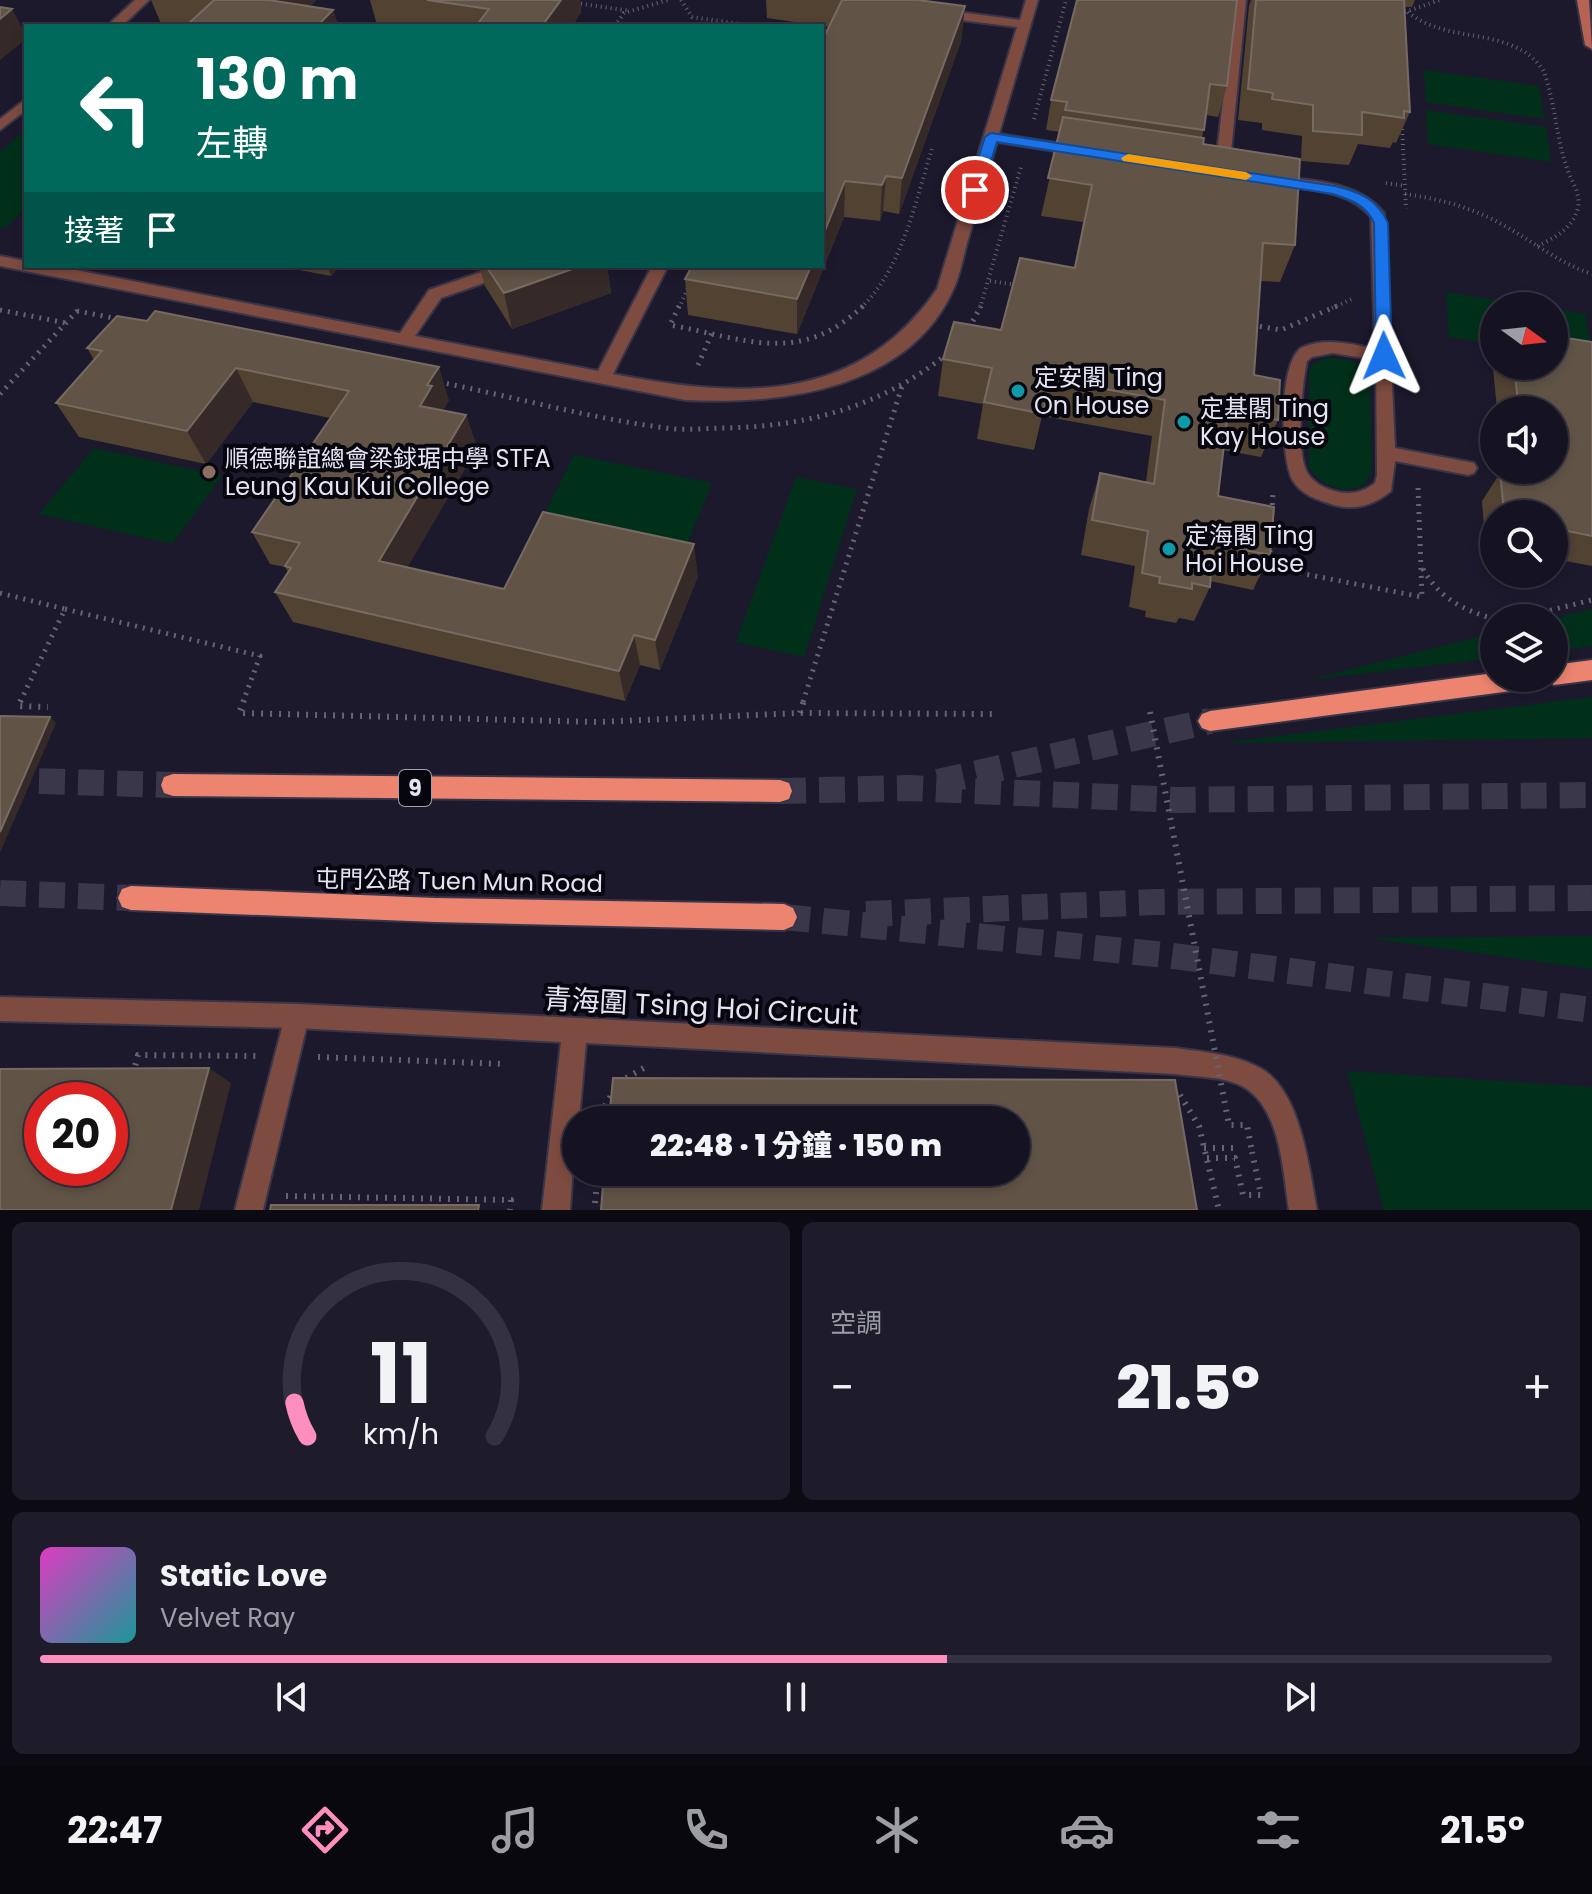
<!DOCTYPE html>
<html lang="zh-TW">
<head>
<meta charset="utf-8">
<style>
  :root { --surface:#151322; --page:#1e1c2a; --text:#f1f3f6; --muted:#9d9ea5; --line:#343240; --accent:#fe8ebd }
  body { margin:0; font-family:Poppins,"Noto Sans TC",sans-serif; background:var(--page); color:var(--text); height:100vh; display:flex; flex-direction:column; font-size:30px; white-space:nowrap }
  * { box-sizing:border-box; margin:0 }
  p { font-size:26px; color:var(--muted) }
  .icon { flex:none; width:44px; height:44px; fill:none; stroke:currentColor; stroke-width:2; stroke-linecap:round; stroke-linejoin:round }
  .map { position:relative; height:1210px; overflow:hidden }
  .sheet { display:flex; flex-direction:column; gap:12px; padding:12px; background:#0c0a13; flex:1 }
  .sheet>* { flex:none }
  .guide { position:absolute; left:24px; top:24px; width:800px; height:244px; border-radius:0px; box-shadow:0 4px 12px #0003,0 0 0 2px var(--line); background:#00695c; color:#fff; overflow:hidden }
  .needle { width:52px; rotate:105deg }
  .controls { position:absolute; left:1480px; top:292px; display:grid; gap:16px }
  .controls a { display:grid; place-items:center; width:88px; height:88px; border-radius:50%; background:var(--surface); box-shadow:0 4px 12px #0003,0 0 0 2px var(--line); font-size:40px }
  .speed { position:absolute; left:24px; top:1082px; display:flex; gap:16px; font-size:40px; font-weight:700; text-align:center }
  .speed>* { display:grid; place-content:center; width:104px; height:104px; border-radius:50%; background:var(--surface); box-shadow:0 4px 12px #0003,0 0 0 2px var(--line); line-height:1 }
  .speed .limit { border:12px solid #d22; background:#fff; color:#111 }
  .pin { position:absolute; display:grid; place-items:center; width:68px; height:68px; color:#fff; margin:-34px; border:4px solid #fff; border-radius:50%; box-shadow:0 2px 8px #0007 }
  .me { position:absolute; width:88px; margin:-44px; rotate:359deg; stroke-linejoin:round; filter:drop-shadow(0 0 6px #0008) }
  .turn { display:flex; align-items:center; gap:28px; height:168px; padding:0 40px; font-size:36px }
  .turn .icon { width:104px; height:104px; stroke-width:2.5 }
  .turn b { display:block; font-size:56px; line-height:68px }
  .then { display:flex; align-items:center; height:76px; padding:0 40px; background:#0003; gap:16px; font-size:30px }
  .big { font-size:60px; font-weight:800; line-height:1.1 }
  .sheet .widget { flex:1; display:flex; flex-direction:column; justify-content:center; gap:12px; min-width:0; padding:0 28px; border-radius:12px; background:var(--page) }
  .sheet .dial { align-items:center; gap:0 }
  .dial svg { height:208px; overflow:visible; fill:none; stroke:var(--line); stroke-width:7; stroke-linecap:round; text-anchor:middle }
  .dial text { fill:var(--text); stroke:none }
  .song { display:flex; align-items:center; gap:24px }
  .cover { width:96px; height:96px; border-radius:12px; background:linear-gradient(135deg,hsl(310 70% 55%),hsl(180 70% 35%)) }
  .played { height:8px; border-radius:4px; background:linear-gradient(90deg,var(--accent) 60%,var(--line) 60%) }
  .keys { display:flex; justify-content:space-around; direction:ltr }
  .heat { display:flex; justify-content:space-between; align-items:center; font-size:44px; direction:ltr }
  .sheet .tiles { flex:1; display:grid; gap:12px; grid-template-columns:1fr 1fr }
  .widget:last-child { grid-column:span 2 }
  .trip { position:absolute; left:562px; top:1106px; width:468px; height:80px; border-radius:40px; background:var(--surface); box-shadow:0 4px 12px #0003,0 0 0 2px var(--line); font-weight:800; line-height:80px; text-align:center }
  .menu { display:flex; height:128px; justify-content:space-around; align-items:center; background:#08080e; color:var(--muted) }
  .menu .icon { width:56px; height:56px }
  .menu .current { color:var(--accent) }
  .menu b { font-size:36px; color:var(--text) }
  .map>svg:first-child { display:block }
  .green { fill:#00301a }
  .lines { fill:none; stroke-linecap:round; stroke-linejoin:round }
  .trunk-tunnel { stroke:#3a374b; stroke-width:26; stroke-dasharray:26 13; stroke-linecap:butt }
  .service-casing { stroke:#383549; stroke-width:4 }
  .pedestrian-casing { stroke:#383549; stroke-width:4 }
  .minor-casing { stroke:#383549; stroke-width:4 }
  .secondary-casing { stroke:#383549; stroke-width:4 }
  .trunk-casing { stroke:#383549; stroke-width:4 }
  .path-far2 { stroke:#656375; stroke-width:4; stroke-dasharray:1 4; stroke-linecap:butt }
  .path-far1 { stroke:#656375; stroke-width:5; stroke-dasharray:2 6; stroke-linecap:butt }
  .path { stroke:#656375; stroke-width:6; stroke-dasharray:2 7; stroke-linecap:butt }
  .service { fill:#7e4b40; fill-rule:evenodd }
  .pedestrian { fill:#7e4b40; fill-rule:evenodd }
  .minor { fill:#7e4b40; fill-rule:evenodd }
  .secondary { fill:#b66353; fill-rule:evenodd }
  .trunk { fill:#ed846f; fill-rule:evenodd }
  .path-bridge { stroke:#656375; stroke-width:6; stroke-dasharray:2 7; stroke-linecap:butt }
  .wall { fill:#514232 }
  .shaded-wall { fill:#352a28 }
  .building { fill:#615447; stroke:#766a62; stroke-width:2; fill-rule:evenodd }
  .route { fill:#1a73e8; stroke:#114b97; stroke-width:2 }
  .slow { fill:#f59e0b }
  .culture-dot { fill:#0f9aa8; stroke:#07060e; stroke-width:3 }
  .education-dot { fill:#8d6e63; stroke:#07060e; stroke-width:3 }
  .labels { text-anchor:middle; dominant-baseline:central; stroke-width:8; stroke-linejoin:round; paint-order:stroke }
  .shield { fill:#07060e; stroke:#a2a1ae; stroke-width:2 }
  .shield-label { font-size:22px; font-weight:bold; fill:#e5e4f2 }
  .poi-label { font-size:24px; fill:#e5e4f2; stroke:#07060e; text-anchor:start }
  .street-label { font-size:24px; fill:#e5e4f2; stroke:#07060e }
  .near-street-label { font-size:28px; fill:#e5e4f2; stroke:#07060e }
</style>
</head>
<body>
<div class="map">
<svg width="1592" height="1210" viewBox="0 0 1592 1210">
  <rect width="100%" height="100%" fill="#1c192d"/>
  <g class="green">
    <polygon points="1424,70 1539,86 1544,119 1426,102"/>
    <polygon points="1426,110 1546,127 1551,162 1428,144"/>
    <polygon points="26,129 26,214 21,213 5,228 0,227 0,152"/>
    <polygon points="1446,292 1535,306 1494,306 1494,344 1449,337"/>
    <polygon points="1554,309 1585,314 1592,356 1554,354"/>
    <path d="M 1328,357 L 1351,361 L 1362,367 L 1370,383 L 1372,472 L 1364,485 C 1342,494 1322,487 1309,468 L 1309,372 L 1312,365 Z"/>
    <polygon points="94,448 222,476 172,544 39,514"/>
    <polygon points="574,455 712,483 684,552 541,521"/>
    <polygon points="796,477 857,489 804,657 736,642"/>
    <polygon points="1592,609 1592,646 1554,651 1554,618"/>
    <polygon points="1494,633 1494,658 1308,680"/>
    <polygon points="1592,697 1592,738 1221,743"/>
    <polygon points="1592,936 1592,969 1368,938"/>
    <polygon points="1347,1071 1592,1087 1592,1210 1384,1210"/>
  </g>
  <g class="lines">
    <g class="trunk-tunnel">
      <polyline points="0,780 173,785"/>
      <polyline points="938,782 1210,721"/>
      <polyline points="780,791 909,788 1177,800 1592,795"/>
      <polyline points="0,893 131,898"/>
      <polyline points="866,914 1157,902 1592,898"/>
      <polyline points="784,917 1166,955 1592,1010"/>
    </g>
    <defs>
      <g id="service">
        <polygon points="135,0 149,0 122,26 107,26"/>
        <path d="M 1026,0 L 1038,0 L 999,134 L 1082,147 L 1089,151 L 1082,155 L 997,142 C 987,176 977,209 967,243 C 963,258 960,275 953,290 C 908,390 781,405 685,400 L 0,266 L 0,256 L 26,261 L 26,266 L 55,266 L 400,333 L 429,290 L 499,266 L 523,266 L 521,270 L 441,298 L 415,336 L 598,371 L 652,266 L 668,266 L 613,374 C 738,398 857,406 937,289 L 1017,27 L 936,17 L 930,13 L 936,9 L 1020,20 Z"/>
        <polygon points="1234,0 1246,0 1229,172 1222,176 1215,172"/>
        <polygon points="26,99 26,110 0,130 0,119"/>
        <path d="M 1272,176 C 1311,181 1357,180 1384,213 L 1395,448 L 1474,463 L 1477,468 L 1474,473 L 1468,475 L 1395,461 L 1391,491 C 1374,505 1355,511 1334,505 C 1318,500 1302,495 1293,481 C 1280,459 1278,358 1303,347 C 1326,337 1352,344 1375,349 L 1371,217 C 1345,186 1303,191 1267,183 L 1265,180 ZM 1333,353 L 1376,360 L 1377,475 L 1375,483 C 1362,493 1350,495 1334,491 C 1324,488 1314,483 1308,474 C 1295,454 1302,385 1307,361 L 1312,357 Z"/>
      </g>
      <polygon id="pedestrian" points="297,1004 306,1007 309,1016 263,1210 235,1210 285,1016 288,1007"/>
      <path id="minor" d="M 0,997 L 297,1004 L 1175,1048 C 1204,1052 1234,1054 1260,1068 C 1301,1090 1309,1169 1317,1210 L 1289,1210 C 1283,1172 1281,1107 1242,1086 C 1222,1076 1196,1077 1175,1074 L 586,1043 L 579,1120 L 576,1120 L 570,1210 L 542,1210 L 561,1042 L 297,1028 L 0,1021 Z"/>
      <polygon id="secondary" points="1577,0 1589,0 1592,49 1585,45"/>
      <g id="trunk">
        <polygon points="1592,660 1592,680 1554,685 1544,678 1541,685 1533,688 1210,731 1202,728 1198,721 1202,714 1210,711 1494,673 1494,678 1554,678 1554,665"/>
        <polygon points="173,774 780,780 789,783 792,791 789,799 780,802 173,796 164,793 161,785 164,777"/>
        <polygon points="131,886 435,898 784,904 793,908 797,917 793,926 784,930 435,922 131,910 122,907 118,898 122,889"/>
      </g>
    </defs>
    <use href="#service" class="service-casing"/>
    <use href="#pedestrian" class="pedestrian-casing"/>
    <use href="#minor" class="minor-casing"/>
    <use href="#secondary" class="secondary-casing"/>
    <use href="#trunk" class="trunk-casing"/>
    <g class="path-far2">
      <polyline points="681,0 692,17 754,26"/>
      <polyline points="576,3 630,11"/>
      <polyline points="1405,12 1440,0"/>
      <path d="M 1408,12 C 1443,41 1491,29 1528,54 C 1533,58 1541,66 1544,72 C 1555,102 1556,137 1567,168 C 1571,181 1581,193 1578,208 C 1573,229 1552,239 1534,248"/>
      <polyline points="615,26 624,13 668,0"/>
      <polyline points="1034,119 1066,0"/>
      <polyline points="1402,124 1406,209"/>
      <polyline points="1386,183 1405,186"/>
      <path d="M 1405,194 C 1440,199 1474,208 1505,226 C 1535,243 1559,263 1592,274"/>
      <polyline points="990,281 1017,285"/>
      <polyline points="679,308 688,288"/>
      <path d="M 861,308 C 903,267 915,202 932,149"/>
      <polyline points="980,308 1021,167"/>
      <polyline points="1332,308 1354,298"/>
    </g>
    <g class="path-far1">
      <path d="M 679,306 L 670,325 C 745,339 800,366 863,306"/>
      <polyline points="0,310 66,323"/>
      <polyline points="77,311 119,319"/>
      <polyline points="1252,325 1281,330 1337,306"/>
      <polyline points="969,328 981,306"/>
      <polyline points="698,365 712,333"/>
      <path d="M 439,382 C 514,397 589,418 666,428 C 686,431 707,428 727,428 C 809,426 882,406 947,354"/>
      <polyline points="0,394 78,310"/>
      <polyline points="1272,513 1273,491"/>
      <polyline points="1270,550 1269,567 1422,597 1418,487"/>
      <path d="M 1423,569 C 1439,598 1463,610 1494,619"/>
      <polyline points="0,593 65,609 20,702"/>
      <polyline points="65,609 260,656 243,702"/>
      <polyline points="1519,618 1592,600"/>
      <polyline points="803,702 902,386"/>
    </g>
    <g class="path">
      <polyline points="21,700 18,706 48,707"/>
      <polyline points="244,700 239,713 597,722 800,713 996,714"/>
      <polyline points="800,713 804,700"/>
      <polyline points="318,1057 505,1064"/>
      <polyline points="133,1074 138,1055 256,1056"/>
      <polyline points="1180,1095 1199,1126 1219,1210"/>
      <polyline points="605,1106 619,1082 644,1068"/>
      <polyline points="1204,1148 1234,1148"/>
      <polyline points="1207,1158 1235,1158 1243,1195 1261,1195 1252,1152"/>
      <polyline points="286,1196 511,1200 510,1210"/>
      <polyline points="595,1203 598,1172"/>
    </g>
    <use href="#service" class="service"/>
    <use href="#pedestrian" class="pedestrian"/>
    <use href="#minor" class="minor"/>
    <use href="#secondary" class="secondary"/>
    <use href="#trunk" class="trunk"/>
    <polyline class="path-bridge" points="1150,712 1229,1125 1247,1125 1252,1152"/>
  </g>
  <g class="wall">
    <polygon points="151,0 316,0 310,6 333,10 338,26 162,26"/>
    <polygon points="370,0 580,0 581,12 572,26 386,26 377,25"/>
    <polygon points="766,0 918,0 965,6 961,41 899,214 883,211 880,221 844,217 797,334 688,315 685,279 822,266 829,27 767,18"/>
    <polygon points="1077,0 1227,86 1218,117 1206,115 1202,138 1203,144 1295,245 1280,282 1260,281 1254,375 1278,420 1261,457 1223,450 1218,496 1270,555 1253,590 1210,581 1210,587 1194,621 1179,618 1176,623 1145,617 1146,611 1129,607 1135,566 1081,555 1089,509 1100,473 1146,482 1152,436 1042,416 1034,450 977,439 983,404 938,396 943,359 1001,330 1074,267 1083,222 1041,216 1060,132 1046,130 1051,100"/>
    <polygon points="1251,0 1415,0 1412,7 1404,7 1410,112 1396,143 1393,142 1390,148 1358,144 1349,165 1301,161 1302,136 1262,130 1262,123 1238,120 1249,6"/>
    <polygon points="278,266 381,266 336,270 331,276"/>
    <polygon points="472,266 607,266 611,293 512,329 485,286 480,269 475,271"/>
    <polygon points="117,316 449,400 443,410 466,415 477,448 407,567 504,589 698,576 660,670 640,665 625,701 293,622 275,592 288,572 285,567 270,564 252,532 330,418 253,402 206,464 79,437 56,403 94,360 87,348"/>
    <polygon points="1592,342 1592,566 1554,559 1554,514 1494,514 1494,540 1485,539 1482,501 1500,473 1503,474 1503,470 1554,470 1554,410 1497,410 1492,357 1494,354 1494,366 1554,366"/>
  </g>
  <g class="shaded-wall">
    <polygon points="258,0 316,0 290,26"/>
    <polygon points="561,0 580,0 581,12 572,26 542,26"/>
    <polygon points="965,6 961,41 899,214 902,178"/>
    <polygon points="12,9 26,35 26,39 0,60 0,19"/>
    <polygon points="333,10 338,26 317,26"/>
    <polygon points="886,176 883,211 880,221 882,185"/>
    <polygon points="845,181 844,217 797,334 797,299 811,266 822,266 822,238"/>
    <polygon points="327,266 334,266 336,270 331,276"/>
    <polygon points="474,266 479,266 480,269 475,271"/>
    <polygon points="581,266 607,266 611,293 512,329 504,293"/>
    <polygon points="439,367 449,400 441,414 420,406 427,385"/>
    <polygon points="236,368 253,402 206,464 187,431"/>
    <polygon points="466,415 477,448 393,592 379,561"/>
    <polygon points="694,544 698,576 660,670 655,640"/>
    <polygon points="634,635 640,665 625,701 619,671"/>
    <polygon points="50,717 56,723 0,853 0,832"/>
    <polygon points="209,1068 231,1083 199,1210 171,1210"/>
  </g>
  <g class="building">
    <polygon points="214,0 269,0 333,10 317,26 186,26"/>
    <polygon points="427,0 561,0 542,26 476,26 489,9"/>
    <polygon points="842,0 918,0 965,6 902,178 886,176 882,185 845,181 822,238 822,41"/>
    <polygon points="1077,0 1237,0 1227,86 1210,84 1204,130 1065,110 1067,102 1051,100"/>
    <polygon points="1256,0 1404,0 1410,112 1404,111 1404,118 1362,112 1362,135 1313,131 1313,105 1272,99 1273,93 1248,89"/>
    <polygon points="0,7 12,9 0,19"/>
    <polygon points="1063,117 1204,138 1203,144 1300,159 1295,245 1263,243 1254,375 1280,380 1278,420 1228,411 1218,496 1274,507 1270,555 1213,544 1210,587 1192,583 1192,589 1159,583 1160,577 1142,573 1148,531 1092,520 1100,473 1154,484 1165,400 1050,379 1043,414 984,402 992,368 943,359 954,322 1001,330 1020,258 1075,268 1092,185 1048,178"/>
    <polygon points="486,266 581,266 504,293"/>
    <polygon points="692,266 811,266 797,299 685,279"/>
    <polygon points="155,311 439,367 427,385 432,386 420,406 466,415 379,561 504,589 543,512 694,544 655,640 634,635 619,671 275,592 291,568 285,566 300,543 252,532 349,391 236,368 187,431 56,403 102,351 87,348 117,316 147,321"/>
    <polygon points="1554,336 1592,342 1592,536 1557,529 1556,522 1554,521 1554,514 1516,514 1504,512 1500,473 1526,478 1525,470 1554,470 1554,410 1519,410 1514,366 1554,366"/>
    <polygon points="0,716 50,717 0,832"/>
    <path d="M 209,1068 L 171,1210 L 0,1210 L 0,1069 ZM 42,1100 L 110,1100 L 110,1168 L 42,1168 Z"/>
    <polygon points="613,1078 1175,1080 1197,1210 601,1210 604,1172 1016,1172 1016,1120 609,1120"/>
    <polygon points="271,1205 479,1205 478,1210 270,1210"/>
  </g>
  <path class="route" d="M 991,133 L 1335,186 C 1360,192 1377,199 1388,223 L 1392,356 L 1384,361 L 1376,356 L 1374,223 C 1366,205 1352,200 1333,194 L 997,142 L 982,190 L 970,193 L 968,190 L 985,137 Z"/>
  <polygon class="slow" points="1128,154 1246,172 1252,176 1246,180 1123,161 1121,158"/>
  <g class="culture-dot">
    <circle cx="1018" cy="391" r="8"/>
    <circle cx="1184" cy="422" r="8"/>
    <circle cx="1169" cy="549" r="8"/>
  </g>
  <circle class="education-dot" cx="209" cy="472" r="8"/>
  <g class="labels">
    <rect class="shield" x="399" y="770" width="32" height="36" rx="6"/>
    <g class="shield-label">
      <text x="415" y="788">9</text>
    </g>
    <g class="poi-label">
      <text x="1034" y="377">定安閣 Ting<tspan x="1034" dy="28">On House</tspan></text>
      <text x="1200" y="408">定基閣 Ting<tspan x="1200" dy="28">Kay House</tspan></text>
      <text x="225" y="458">順德聯誼總會梁銶琚中學 STFA<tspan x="225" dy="28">Leung Kau Kui College</tspan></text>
      <text x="1185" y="535">定海閣 Ting<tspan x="1185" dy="28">Hoi House</tspan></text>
    </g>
    <g class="street-label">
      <text transform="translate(459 881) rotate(1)">屯門公路 Tuen Mun Road</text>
    </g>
    <g class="near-street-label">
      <text transform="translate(701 1007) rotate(3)">青海圍 Tsing Hoi Circuit</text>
    </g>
  </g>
</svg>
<div class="controls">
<a><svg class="needle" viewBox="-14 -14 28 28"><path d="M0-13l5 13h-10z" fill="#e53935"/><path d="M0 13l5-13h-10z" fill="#9d9ea5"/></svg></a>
<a><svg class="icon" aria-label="sound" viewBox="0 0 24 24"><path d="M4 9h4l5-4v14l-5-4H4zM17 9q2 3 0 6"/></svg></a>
<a><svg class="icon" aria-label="search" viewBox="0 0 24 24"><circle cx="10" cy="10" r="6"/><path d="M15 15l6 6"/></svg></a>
<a><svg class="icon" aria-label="layers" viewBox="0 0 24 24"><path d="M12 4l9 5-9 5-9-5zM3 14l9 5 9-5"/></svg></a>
</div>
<div class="speed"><div class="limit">20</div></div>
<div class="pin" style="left:975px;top:190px;background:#d93025"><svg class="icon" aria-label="arrive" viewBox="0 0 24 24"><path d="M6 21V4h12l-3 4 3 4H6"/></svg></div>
<svg class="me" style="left:1384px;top:356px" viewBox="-20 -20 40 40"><path d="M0-17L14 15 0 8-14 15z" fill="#1a73e8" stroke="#fff" stroke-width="4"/></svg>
<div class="trip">22:48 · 1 分鐘 · 150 m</div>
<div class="guide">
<div class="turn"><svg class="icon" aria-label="left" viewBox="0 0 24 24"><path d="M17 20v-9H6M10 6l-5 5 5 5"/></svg><div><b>130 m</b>左轉</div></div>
<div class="then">接著<svg class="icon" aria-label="arrive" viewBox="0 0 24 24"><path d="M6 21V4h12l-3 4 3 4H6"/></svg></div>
</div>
</div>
<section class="sheet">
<div class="tiles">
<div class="widget dial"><svg viewBox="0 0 100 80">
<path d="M14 69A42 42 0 1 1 86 69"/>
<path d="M14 69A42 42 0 0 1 9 56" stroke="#fe8ebd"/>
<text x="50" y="56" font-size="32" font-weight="700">11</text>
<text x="50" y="72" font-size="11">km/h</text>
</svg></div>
<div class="widget"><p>空調</p>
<div class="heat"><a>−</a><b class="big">21.5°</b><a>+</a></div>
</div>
<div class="widget">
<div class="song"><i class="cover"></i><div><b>Static Love</b><p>Velvet Ray</p></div></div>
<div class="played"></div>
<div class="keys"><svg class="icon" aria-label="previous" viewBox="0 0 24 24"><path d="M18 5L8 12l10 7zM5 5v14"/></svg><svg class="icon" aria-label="pause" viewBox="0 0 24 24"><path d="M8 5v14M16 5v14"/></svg><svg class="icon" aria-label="next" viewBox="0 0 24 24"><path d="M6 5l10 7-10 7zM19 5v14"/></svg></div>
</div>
</div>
</section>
<nav class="menu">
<b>22:47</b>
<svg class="icon current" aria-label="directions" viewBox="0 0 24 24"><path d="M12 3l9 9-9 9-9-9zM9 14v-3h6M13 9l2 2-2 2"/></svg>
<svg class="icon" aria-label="music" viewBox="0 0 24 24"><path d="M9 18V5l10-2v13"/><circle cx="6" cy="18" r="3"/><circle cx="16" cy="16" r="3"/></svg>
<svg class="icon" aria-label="phone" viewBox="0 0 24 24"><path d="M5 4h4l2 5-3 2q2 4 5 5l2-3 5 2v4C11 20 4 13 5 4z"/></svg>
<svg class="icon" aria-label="climate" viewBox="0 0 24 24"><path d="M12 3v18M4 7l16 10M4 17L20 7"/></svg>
<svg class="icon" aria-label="car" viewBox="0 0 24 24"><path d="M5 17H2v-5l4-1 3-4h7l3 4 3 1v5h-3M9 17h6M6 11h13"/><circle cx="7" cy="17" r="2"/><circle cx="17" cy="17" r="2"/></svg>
<svg class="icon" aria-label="filters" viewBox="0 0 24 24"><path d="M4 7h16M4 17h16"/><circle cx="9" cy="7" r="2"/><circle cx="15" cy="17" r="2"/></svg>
<b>21.5°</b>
</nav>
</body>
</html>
